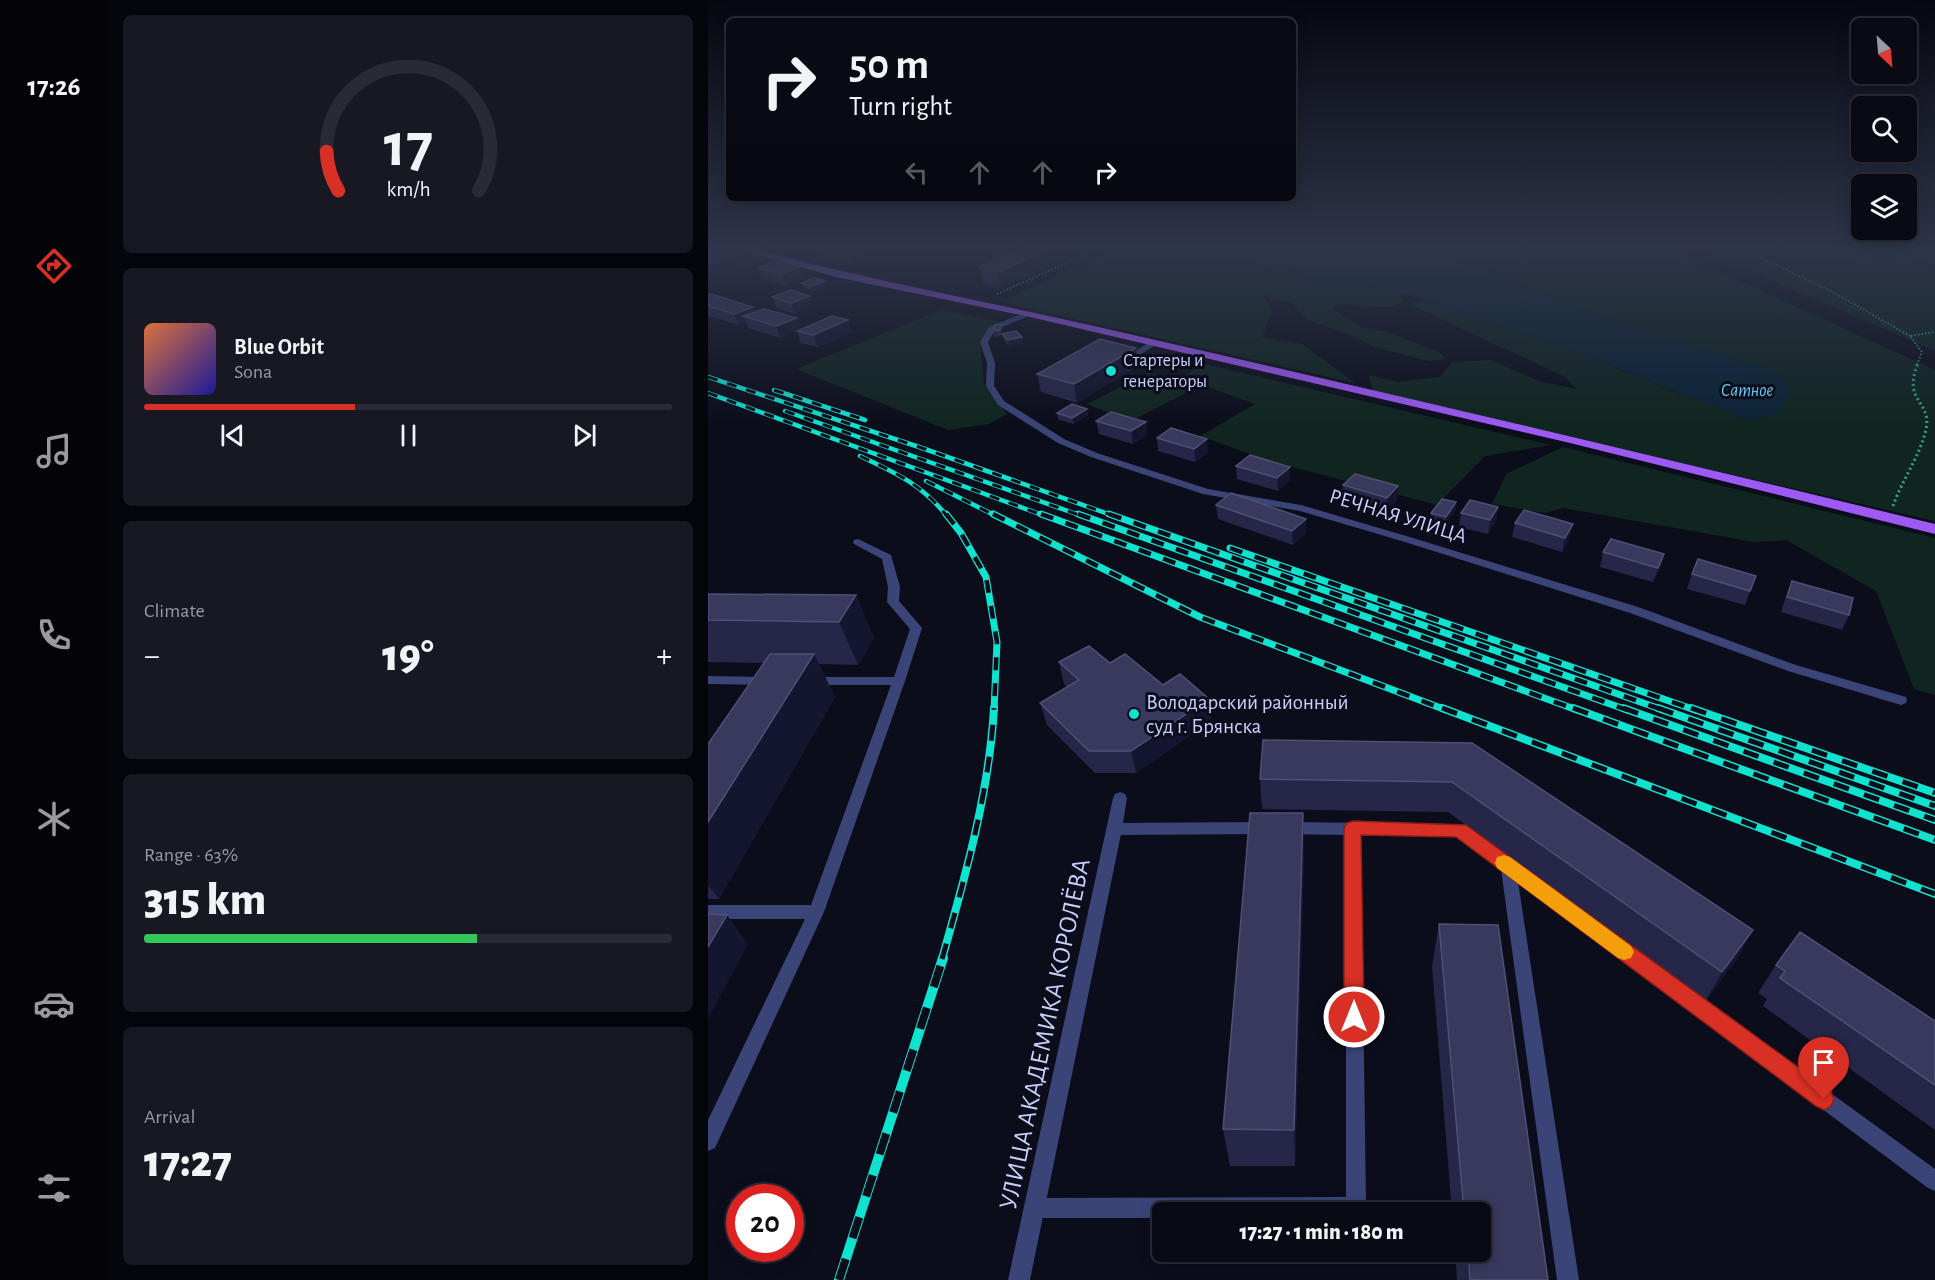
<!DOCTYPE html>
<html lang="en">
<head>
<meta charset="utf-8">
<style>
  :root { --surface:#090a14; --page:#171822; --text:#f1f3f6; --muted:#999aa0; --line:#292b34; --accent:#d93025 }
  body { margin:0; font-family:"Alegreya Sans",sans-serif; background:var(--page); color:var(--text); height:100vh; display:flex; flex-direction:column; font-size:22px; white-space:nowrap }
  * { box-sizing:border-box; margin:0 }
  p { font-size:20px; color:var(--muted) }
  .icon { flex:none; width:33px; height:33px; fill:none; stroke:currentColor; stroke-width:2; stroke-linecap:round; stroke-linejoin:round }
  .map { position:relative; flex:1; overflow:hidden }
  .drawer { display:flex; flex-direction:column; gap:15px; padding:15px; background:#05060b; width:600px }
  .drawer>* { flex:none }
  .top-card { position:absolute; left:18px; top:18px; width:570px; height:183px; border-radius:9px; box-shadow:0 3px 15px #0003,0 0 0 2px var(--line); background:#090a14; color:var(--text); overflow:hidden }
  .needle { width:39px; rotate:154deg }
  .buttons { position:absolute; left:1143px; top:18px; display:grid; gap:12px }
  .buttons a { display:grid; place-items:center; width:66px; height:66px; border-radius:9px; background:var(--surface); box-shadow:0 3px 15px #0003,0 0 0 2px var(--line); font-size:30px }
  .speed { position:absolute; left:18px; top:1184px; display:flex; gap:12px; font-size:30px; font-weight:700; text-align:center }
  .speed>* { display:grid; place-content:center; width:78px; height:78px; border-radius:50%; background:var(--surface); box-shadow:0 3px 15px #0003,0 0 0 2px var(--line); line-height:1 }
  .speed .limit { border:9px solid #d22; background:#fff; color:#111 }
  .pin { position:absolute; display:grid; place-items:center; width:51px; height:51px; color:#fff; margin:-62px -26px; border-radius:50% 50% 50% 0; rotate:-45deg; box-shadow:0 0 6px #0007 }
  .pin .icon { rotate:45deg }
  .me { position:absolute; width:66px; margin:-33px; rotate:0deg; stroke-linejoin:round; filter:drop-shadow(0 0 4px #0008) }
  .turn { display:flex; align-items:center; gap:21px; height:126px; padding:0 24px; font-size:27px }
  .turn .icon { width:78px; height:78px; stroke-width:2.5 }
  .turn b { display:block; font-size:42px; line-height:51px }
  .lanes { display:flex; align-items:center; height:57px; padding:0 24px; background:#0003; justify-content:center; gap:30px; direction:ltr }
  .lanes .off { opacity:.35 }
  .big { font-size:45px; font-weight:800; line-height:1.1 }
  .drawer .tile { flex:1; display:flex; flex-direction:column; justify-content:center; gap:9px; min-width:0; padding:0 21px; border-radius:9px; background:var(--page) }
  .drawer .dial { align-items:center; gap:0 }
  .dial svg { height:156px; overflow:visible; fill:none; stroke:var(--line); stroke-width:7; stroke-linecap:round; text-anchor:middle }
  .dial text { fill:var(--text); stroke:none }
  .song { display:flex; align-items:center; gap:18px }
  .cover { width:72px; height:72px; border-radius:9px; background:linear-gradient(135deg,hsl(20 70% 55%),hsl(240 70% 35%)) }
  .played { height:6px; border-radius:3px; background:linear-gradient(90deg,var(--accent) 40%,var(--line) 40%) }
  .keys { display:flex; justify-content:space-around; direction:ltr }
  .heat { display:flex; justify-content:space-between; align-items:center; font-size:33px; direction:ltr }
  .charge { height:9px; border-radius:4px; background:linear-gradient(90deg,#34c759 63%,var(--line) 0) }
  .trip { position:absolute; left:444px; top:1202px; width:339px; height:60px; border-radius:9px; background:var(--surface); box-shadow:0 3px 15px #0003,0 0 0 2px var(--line); font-weight:800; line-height:60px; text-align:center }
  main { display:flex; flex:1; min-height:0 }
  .menu { display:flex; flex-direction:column; width:108px; justify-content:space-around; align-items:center; background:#040408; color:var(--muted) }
  .menu .icon { width:42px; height:42px }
  .menu .current { color:var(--accent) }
  .menu b { font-size:27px; color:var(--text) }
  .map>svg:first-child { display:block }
  .green { fill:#102520 }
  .water { fill:#0b2335 }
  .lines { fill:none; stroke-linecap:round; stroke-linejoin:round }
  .path-far1 { stroke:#34a589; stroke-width:2; stroke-dasharray:1.5 2; stroke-linecap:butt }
  .path { stroke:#34a589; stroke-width:3; stroke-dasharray:2 3; stroke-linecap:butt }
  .lane { fill:#3a4477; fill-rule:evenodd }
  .street { fill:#3a4477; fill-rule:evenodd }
  .primary { fill:#9c59f4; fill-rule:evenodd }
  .rail-far3-casing { stroke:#0fe2cf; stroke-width:4.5 }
  .rail-far2-casing { stroke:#0fe2cf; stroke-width:7 }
  .rail-far1-casing { stroke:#0fe2cf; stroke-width:8 }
  .rail-casing { stroke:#0fe2cf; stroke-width:10 }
  .rail-far3 { stroke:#0c0d1b; stroke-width:3; stroke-dasharray:10; stroke-linecap:butt }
  .rail-far2 { stroke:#0c0d1b; stroke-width:4.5; stroke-dasharray:13; stroke-linecap:butt }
  .rail-far1 { stroke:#0c0d1b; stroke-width:5; stroke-dasharray:16; stroke-linecap:butt }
  .rail { stroke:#0c0d1b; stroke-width:8; stroke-dasharray:22; stroke-linecap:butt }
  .wall { fill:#262748 }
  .shaded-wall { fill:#14152e }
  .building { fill:#38395c; stroke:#4f5075; stroke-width:1.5 }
  .route { fill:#d93025; stroke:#8d1f18; stroke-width:1.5 }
  .slow { fill:#f59e0b }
  .poi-dot { fill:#0fe2cf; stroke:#0c0d1b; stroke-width:2 }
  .labels { text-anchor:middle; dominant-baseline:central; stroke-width:6; stroke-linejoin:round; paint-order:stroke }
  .far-poi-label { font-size:18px; fill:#cacefb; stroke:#0c0d1b; text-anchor:start }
  .far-water-label { font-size:18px; font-style:italic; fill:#5fccf4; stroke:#0c0d1b }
  .street-label { font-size:21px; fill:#cacefb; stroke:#0c0d1b }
  .poi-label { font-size:21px; fill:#cacefb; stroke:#0c0d1b; text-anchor:start }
  .near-street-label { font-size:26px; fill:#cacefb; stroke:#0c0d1b }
</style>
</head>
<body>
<main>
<nav class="menu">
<b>17:26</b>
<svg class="icon current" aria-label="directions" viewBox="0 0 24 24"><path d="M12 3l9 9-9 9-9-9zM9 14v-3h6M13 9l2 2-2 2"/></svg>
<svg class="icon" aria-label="music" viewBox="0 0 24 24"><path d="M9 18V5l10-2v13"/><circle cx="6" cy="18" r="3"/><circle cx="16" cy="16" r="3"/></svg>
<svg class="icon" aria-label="phone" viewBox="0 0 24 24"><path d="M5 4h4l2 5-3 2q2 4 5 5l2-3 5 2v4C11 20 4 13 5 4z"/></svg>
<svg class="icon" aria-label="climate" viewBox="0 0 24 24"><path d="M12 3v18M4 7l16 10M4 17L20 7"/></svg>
<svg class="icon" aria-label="car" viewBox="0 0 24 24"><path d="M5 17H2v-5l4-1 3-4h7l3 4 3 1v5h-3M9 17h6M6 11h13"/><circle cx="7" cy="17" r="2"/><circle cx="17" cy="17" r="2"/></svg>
<svg class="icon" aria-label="filters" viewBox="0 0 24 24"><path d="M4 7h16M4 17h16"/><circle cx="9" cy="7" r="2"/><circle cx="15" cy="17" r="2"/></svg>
</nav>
<section class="drawer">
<div class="tile dial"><svg viewBox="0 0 100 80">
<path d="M14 69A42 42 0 1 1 86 69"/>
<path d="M14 69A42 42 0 0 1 8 49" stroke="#d93025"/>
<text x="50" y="56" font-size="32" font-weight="700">17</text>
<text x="50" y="72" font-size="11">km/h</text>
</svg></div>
<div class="tile">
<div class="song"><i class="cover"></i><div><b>Blue Orbit</b><p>Sona</p></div></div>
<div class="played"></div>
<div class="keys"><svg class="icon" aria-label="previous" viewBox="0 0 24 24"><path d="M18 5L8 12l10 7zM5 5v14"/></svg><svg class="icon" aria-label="pause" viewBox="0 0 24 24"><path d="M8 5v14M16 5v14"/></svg><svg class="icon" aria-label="next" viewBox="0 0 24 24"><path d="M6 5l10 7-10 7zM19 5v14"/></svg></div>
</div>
<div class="tile"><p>Climate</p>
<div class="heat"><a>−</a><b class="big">19°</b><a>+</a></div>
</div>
<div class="tile"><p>Range · 63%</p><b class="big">315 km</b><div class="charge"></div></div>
<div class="tile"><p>Arrival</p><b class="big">17:27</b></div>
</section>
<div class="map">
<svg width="1227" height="1280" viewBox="0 0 1227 1280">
  <rect width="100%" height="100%" fill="#0c0d1b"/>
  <g class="green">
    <polygon points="370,247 540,248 549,256 583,265 607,282 645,281 693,294 695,302 683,307 668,307 630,304 625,309 652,327 680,332 731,352 738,359 721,361 669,348 644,336 600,320 582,302 556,297 565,309 554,337 594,344 647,383 292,302 394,255"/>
    <polygon points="668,247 957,247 1227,370 1227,521 665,392 661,375 690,382 732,377 744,362 782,360 834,382 869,389 857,377 705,306 702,302 718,300 860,349 978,396 911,323 765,265"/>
    <polygon points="995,247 1227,247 1227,351 1004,255"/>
    <polygon points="233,310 295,323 282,329 272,343 276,384 299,414 281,424 240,430 88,369"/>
    <polygon points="496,364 843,445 777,456 729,505 558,460 492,436 547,404 494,385 423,421 379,404 441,373 468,380"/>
    <polygon points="855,447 1227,538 1227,695 1206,689 1168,591 1078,540 1046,542 855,508 837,513 784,504 798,474"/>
  </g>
  <polygon class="water" points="528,247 668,247 765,265 911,323 1070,372 1082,393 1070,413 1040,420 860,349 719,300 645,281 607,282 583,265 549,256 540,248"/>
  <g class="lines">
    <g class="path-far1">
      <polyline points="1030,247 1123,291 1202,336"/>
      <polyline points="289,294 383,252 387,247"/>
      <polyline points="1209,365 1214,352 1202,336 1227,332"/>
    </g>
    <path class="path" d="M 1185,506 C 1194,480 1213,454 1218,429 C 1224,400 1194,403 1210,363"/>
    <g class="lane">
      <polygon points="319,312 326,314 287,330 280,342 287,363 286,386 296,401 356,439 389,453 500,489 593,505 705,538 930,607 1088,665 1198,697 1199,700 1198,703 1193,705 1080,671 922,613 697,542 592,511 495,494 383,457 350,443 290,405 278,386 279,363 272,342 281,327"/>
      <polygon points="442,342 449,344 425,359 418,357"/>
      <polygon points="150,539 183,555 192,587 191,601 214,628 197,681 116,912 7,1148 0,1151 0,1120 97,919 0,919 0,905 103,905 183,685 102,685 96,681 102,677 186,677 202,629 179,602 180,587 174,559 146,544 145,542 146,540"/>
      <polygon points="0,676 58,677 64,681 58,685 0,684"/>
      <polygon points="555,822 560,824 562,828 560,832 555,834 407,835 402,833 400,829 402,825 407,823"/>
      <polygon points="579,822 752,824 757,826 1227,1169 1227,1191 1220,1188 810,882 871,1280 849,1280 793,869 749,836 653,835 658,1207 656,1212 454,1212 454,1218 326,1218 319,1215 316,1208 319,1201 326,1198 638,1197 638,835 579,834 574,832 572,828 574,824"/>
    </g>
    <polygon class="street" points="412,792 417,794 419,798 414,829 322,1280 300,1280 405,798 407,794"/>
    <path class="primary" d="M 22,247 L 38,247 C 164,281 293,304 421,334 C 690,395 959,459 1227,524 L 1227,534 L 862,443 L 322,317 L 128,277 Z"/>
    <defs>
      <g id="rail-far3">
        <polyline points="0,377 214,448 406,516"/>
        <polyline points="66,390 157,420"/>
        <polyline points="0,393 337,516"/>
        <polyline points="77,411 374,516"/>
        <path d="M 152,456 C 188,473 213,484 239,516"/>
        <polyline points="218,481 288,516"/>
      </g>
      <g id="rail-far2">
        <polyline points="238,514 253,533 278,577 289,642 286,710"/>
        <polyline points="285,514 492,617 738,710"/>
        <polyline points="333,514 869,710"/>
        <polyline points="370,514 919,710"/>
        <polyline points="401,514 955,710"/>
        <polyline points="522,548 987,710"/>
      </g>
      <g id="rail-far1">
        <polyline points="734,708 1227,894"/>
        <polyline points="865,708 1227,840"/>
        <polyline points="915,708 1227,820"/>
        <polyline points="950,708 1227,806"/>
        <polyline points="983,708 1227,793"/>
        <path d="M 234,959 C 257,877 281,794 286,708"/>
      </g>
      <polyline id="rail" points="131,1280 235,958"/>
    </defs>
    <use href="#rail-far3" class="rail-far3-casing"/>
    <use href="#rail-far2" class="rail-far2-casing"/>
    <use href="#rail-far1" class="rail-far1-casing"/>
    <use href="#rail" class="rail-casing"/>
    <use href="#rail-far3" class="rail-far3"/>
    <use href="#rail-far2" class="rail-far2"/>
    <use href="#rail-far1" class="rail-far1"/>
    <use href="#rail" class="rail"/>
  </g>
  <g class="wall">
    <polygon points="84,247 133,247 154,252 156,258 142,262"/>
    <polygon points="281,247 314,247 314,249 293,257 283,254"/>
    <polygon points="343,248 346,264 293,288 275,284 271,267"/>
    <polygon points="92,267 96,278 78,285 53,279 49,268"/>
    <polygon points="93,283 119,286 105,291 95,288"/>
    <polygon points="0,295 47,312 89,318 93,329 140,320 144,332 110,347 93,343 89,331 72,338 40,328 38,323 31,325 0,316"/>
    <polygon points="102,296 106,307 87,314 68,308 64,297"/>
    <polygon points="294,325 295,330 293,336 286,337 285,331"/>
    <polygon points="294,334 314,337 315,343 301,346 296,340"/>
    <polygon points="430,366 369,403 333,392 329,374"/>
    <polygon points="379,409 380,415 366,424 351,420 349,413"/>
    <polygon points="388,421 439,435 425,444 391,434"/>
    <polygon points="449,438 500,452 487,462 450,451"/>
    <polygon points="528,466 582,480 570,491 529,479"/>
    <polygon points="635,485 689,500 678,512 635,499"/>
    <polygon points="748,502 748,509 737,524 723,520 723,513"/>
    <polygon points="508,505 598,519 598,533 585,545 510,519"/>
    <polygon points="790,507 788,521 780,534 751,527 753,513"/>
    <polygon points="807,523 862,538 854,552 804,537"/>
    <polygon points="895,552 956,554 952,568 945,582 892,567"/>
    <polygon points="984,574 1048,576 1037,605 979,589"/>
    <polygon points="1084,581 1141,615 1134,630 1073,612 1078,596"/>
    <polygon points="0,594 148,595 166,638 150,665 111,664 127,697 11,899 0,899 0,744 56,663 0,662"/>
    <polygon points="351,662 402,663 455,685 501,699 503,721 428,773 387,773 339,725 332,703 359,687 356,684"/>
    <polygon points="764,743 1029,959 998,1000 740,812 554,809 552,779"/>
    <polygon points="596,857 587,1166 522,1166 515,1129"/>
    <polygon points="731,924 840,1280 749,1280 747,1251 772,1251 772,1212 744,1212 724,966"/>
    <polygon points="1068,965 1227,1021 1227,1130 1055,1006 1059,999 1050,993"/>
  </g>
  <g class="shaded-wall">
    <polygon points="291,247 314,247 314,249 293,257"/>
    <polygon points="343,248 346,264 293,288 290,272"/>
    <polygon points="41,250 47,266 0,281 0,263"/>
    <polygon points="154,252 156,258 142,262 140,257"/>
    <polygon points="92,267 96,278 78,285 74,274"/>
    <polygon points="117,281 119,286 105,291 103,286"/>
    <polygon points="102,296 106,307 87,314 83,303"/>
    <polygon points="45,307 50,318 35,316 38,323 31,325 26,314"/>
    <polygon points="89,318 93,330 72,338 68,326"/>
    <polygon points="140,320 144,332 110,347 105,335"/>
    <polygon points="294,325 295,330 293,336 292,330"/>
    <polygon points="314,337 315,343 301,346 300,340"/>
    <polygon points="428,348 430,366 369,403 366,384"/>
    <polygon points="379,409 380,415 366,424 364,418"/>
    <polygon points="438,422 439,435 425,444 423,431"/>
    <polygon points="499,439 500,452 487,462 486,449"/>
    <polygon points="582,467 582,480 570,491 569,478"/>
    <polygon points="690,486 689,500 678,512 679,498"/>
    <polygon points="748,502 748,509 737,524 738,517"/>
    <polygon points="790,507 788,521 780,534 782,520"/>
    <polygon points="598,519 598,533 585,545 584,531"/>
    <polygon points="865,524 862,538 854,552 857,538"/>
    <polygon points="956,554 952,568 945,582 950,568"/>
    <polygon points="148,595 166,638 150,665 131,622"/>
    <polygon points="106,654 127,697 11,899 0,885 0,822"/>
    <polygon points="501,699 503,721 428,773 423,751"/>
    <polygon points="595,813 596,857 587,1166 586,1130"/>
    <polygon points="19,915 40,944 0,1019 0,947"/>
    <polygon points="1045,930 1029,959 998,1000 1014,972"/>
  </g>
  <g class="building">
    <polygon points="7,247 30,247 41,250 0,263 0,249"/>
    <polygon points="102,247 133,247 154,252 140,257"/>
    <polygon points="319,247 336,247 343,248 290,272 271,267"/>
    <polygon points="67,261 92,267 74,274 49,268"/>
    <polygon points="107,278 117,281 103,286 93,283"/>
    <polygon points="83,290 102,296 83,303 64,297"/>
    <polygon points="3,294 45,307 26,314 0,306 0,295"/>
    <polygon points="56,309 89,318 68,326 35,316"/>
    <polygon points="124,316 140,320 105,335 89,331"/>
    <polygon points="287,325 294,325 292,330 285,331"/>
    <polygon points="308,331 314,337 300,340 294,334"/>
    <polygon points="392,339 428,348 366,384 329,374"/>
    <polygon points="364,404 379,409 364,418 349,413"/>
    <polygon points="403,412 438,422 423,431 388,421"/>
    <polygon points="463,428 499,439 486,449 449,438"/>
    <polygon points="542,455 582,467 569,478 528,466"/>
    <polygon points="647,474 690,486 679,498 635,485"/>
    <polygon points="523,493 598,519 584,531 508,505"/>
    <polygon points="734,499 748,502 738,517 723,513"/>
    <polygon points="762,500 790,507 782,520 753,513"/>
    <polygon points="816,510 865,524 857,538 807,523"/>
    <polygon points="903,539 956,554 950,568 895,552"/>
    <polygon points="990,559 1048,576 1042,591 984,574"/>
    <polygon points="1084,581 1145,598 1141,615 1079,597"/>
    <polygon points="0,594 148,595 131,622 0,620"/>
    <polygon points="381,646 402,663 417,654 455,685 472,674 501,699 423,751 381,751 332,703 371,680 351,662"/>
    <polygon points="62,654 106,654 0,822 0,744"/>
    <polygon points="555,740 764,743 1045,930 1014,972 744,782 552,779"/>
    <polygon points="542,813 595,813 586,1130 515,1129"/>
    <polygon points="0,914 19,915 0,947"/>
    <polygon points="731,924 790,925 840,1280 762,1280 760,1251 772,1251 772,1212 756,1212"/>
    <polygon points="1092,932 1227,1021 1227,1085 1072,978 1077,971 1068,965"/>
  </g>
  <linearGradient id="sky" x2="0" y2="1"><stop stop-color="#07070f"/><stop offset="0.58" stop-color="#2e354a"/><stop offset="1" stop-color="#2e354a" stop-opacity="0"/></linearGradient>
  <rect width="1227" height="426" fill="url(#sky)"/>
  <polygon class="route" points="645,821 758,825 1123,1091 1126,1099 1123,1106 1116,1110 1108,1106 748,837 653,835 656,1017 653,1024 646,1027 639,1024 636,1017 636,828 639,823"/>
  <polygon class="slow" points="796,855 802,857 923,946 926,952 923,958 916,960 910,958 789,868 787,863 789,857"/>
  <g class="poi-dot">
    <circle cx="403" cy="371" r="6"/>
    <circle cx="426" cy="714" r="6"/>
  </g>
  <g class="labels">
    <g class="far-poi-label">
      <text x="415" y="361">Стартеры и<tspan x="415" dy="21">генераторы</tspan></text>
    </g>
    <g class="far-water-label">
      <text x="1039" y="391">Сатное</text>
    </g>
    <g class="street-label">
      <text transform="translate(690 516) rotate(17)">РЕЧНАЯ УЛИЦА</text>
    </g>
    <g class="poi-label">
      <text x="438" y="702">Володарский районный<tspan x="438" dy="24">суд г. Брянска</tspan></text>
    </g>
    <g class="near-street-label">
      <text transform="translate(337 1034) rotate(-78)">УЛИЦА АКАДЕМИКА КОРОЛЁВА</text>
    </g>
  </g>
</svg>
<div class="buttons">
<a><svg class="needle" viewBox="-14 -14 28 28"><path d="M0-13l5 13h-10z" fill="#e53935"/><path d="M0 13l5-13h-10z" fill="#999aa0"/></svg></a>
<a><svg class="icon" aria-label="search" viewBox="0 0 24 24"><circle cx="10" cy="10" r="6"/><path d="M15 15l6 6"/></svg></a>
<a><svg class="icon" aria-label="layers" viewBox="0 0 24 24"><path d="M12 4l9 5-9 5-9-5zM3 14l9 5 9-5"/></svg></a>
</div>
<div class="speed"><div class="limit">20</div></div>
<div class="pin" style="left:1116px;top:1099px;background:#d93025"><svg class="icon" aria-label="arrive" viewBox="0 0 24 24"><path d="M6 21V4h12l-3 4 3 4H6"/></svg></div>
<svg class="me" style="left:646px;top:1017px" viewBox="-20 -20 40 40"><circle r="17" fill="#d93025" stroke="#fff" stroke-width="3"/><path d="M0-11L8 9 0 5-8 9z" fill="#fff"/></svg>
<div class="trip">17:27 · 1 min · 180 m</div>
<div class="top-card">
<div class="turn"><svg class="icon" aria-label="right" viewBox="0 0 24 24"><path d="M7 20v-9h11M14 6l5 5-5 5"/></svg><div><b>50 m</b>Turn right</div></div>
<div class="lanes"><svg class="icon off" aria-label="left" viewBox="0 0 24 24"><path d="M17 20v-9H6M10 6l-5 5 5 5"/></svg><svg class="icon off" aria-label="ahead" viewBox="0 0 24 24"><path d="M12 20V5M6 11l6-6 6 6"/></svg><svg class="icon off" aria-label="ahead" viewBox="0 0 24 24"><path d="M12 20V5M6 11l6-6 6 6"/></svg><svg class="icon" aria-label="right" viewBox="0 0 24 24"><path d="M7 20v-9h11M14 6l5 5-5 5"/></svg></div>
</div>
</div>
</main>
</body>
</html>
